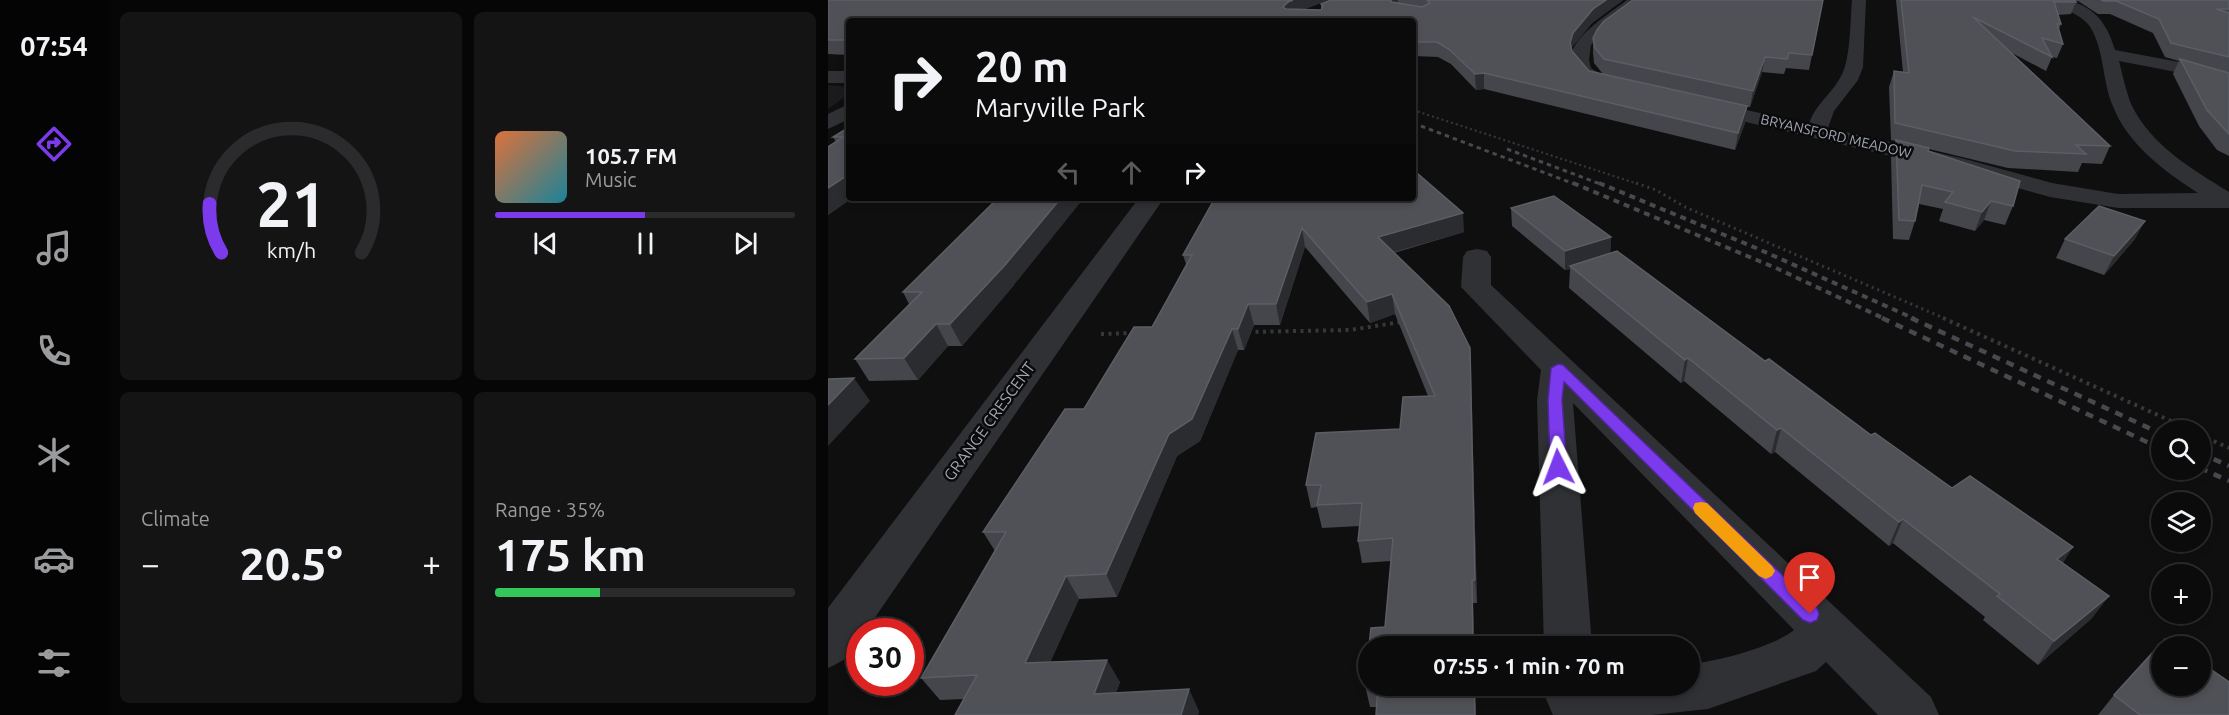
<!DOCTYPE html>
<html lang="en">
<head>
<meta charset="utf-8">
<style>
  :root { --surface:#0b0b0c; --page:#141415; --text:#f1f3f6; --muted:#9a9b9d; --line:#2b2b2d; --accent:#7c3aed }
  body { margin:0; font-family:Ubuntu,sans-serif; background:var(--page); color:var(--text); height:100vh; display:flex; flex-direction:column; font-size:22px; white-space:nowrap }
  * { box-sizing:border-box; margin:0 }
  p { font-size:20px; color:var(--muted) }
  .icon { flex:none; width:33px; height:33px; fill:none; stroke:currentColor; stroke-width:2; stroke-linecap:round; stroke-linejoin:round }
  .map { position:relative; flex:1; overflow:hidden }
  .sheet { display:flex; flex-direction:column; gap:12px; padding:12px; background:#060607; width:720px }
  .sheet>* { flex:none }
  .hud { position:absolute; left:18px; top:18px; width:570px; height:183px; border-radius:6px; box-shadow:0 3px 9px #0003,0 0 0 2px var(--line); background:#0b0b0c; color:var(--text); overflow:hidden }
  .tools { position:absolute; left:1323px; top:420px; display:grid; gap:12px }
  .tools a { display:grid; place-items:center; width:60px; height:60px; border-radius:50%; background:var(--surface); box-shadow:0 3px 9px #0003,0 0 0 2px var(--line); font-size:30px }
  .speed { position:absolute; left:18px; top:618px; display:flex; gap:12px; font-size:30px; font-weight:700; text-align:center }
  .speed>* { display:grid; place-content:center; width:78px; height:78px; border-radius:50%; background:var(--surface); box-shadow:0 3px 9px #0003,0 0 0 2px var(--line); line-height:1 }
  .speed .limit { border:9px solid #d22; background:#fff; color:#111 }
  .pin { position:absolute; display:grid; place-items:center; width:51px; height:51px; color:#fff; margin:-62px -26px; border-radius:50% 50% 50% 0; rotate:-45deg; box-shadow:0 0 6px #0007 }
  .pin .icon { rotate:45deg }
  .me { position:absolute; width:66px; margin:-33px; rotate:357deg; stroke-linejoin:round; filter:drop-shadow(0 0 4px #0008) }
  .turn { display:flex; align-items:center; gap:21px; height:126px; padding:0 30px; font-size:27px }
  .turn .icon { width:78px; height:78px; stroke-width:2.5 }
  .turn b { display:block; font-size:42px; line-height:51px }
  .lanes { display:flex; align-items:center; height:57px; padding:0 30px; background:#0003; justify-content:center; gap:30px; direction:ltr }
  .lanes .off { opacity:.35 }
  .big { font-size:45px; font-weight:600; line-height:1.1 }
  .sheet .tile { flex:1; display:flex; flex-direction:column; justify-content:center; gap:9px; min-width:0; padding:0 21px; border-radius:9px; background:var(--page) }
  .sheet .dial { align-items:center; gap:0 }
  .dial svg { height:156px; overflow:visible; fill:none; stroke:var(--line); stroke-width:7; stroke-linecap:round; text-anchor:middle }
  .dial text { fill:var(--text); stroke:none }
  .song { display:flex; align-items:center; gap:18px }
  .cover { width:72px; height:72px; border-radius:9px; background:linear-gradient(135deg,hsl(20 70% 55%),hsl(190 70% 35%)) }
  .played { height:6px; border-radius:3px; background:linear-gradient(90deg,var(--accent) 50%,var(--line) 50%) }
  .keys { display:flex; justify-content:space-around; direction:ltr }
  .heat { display:flex; justify-content:space-between; align-items:center; font-size:33px; direction:ltr }
  .charge { height:9px; border-radius:4px; background:linear-gradient(90deg,#34c759 35%,var(--line) 0) }
  .sheet .tiles { flex:1; display:grid; gap:12px; grid-template-columns:repeat(2,1fr) }
  .trip { position:absolute; left:530px; top:636px; width:342px; height:60px; border-radius:30px; background:var(--surface); box-shadow:0 3px 9px #0003,0 0 0 2px var(--line); font-weight:600; line-height:60px; text-align:center }
  main { display:flex; flex:1; min-height:0 }
  .dock { display:flex; flex-direction:column; width:108px; justify-content:space-around; align-items:center; background:#040405; color:var(--muted) }
  .dock .icon { width:42px; height:42px }
  .dock .current { color:var(--accent) }
  .dock b { font-size:27px; color:var(--text) }
  .map>svg:first-child { display:block }
  .built { fill:#1b1b1d }
  .lines { fill:none; stroke-linecap:round; stroke-linejoin:round }
  .path-far2 { stroke:#36383c; stroke-width:2; stroke-dasharray:2 3; stroke-linecap:butt }
  .path-far1 { stroke:#36383c; stroke-width:3; stroke-dasharray:2 4; stroke-linecap:butt }
  .path { stroke:#36383c; stroke-width:4; stroke-dasharray:3 4.5; stroke-linecap:butt }
  .minor { fill:#303135; fill-rule:evenodd }
  .rail-far2 { stroke:#47494e; stroke-width:3; stroke-dasharray:4.5 4; stroke-linecap:butt }
  .rail-far1 { stroke:#47494e; stroke-width:4; stroke-dasharray:6 5; stroke-linecap:butt }
  .rail { stroke:#47494e; stroke-width:4.5; stroke-dasharray:8 7; stroke-linecap:butt }
  .wall { fill:#45464b }
  .shaded-wall { fill:#2b2c2f }
  .building { fill:#4f5156; stroke:#5b5e64; stroke-width:1.5 }
  .route { fill:#7c3aed; stroke:#51269a; stroke-width:1.5 }
  .slow { fill:#f59e0b }
  .labels { text-anchor:middle; dominant-baseline:central; stroke-width:5; stroke-linejoin:round; paint-order:stroke }
  .far-street-label { font-size:14px; fill:#a0a6b1; stroke:#0a0a0b }
  .street-label { font-size:16px; fill:#a0a6b1; stroke:#0a0a0b }
</style>
</head>
<body>
<main>
<nav class="dock">
<b>07:54</b>
<svg class="icon current" aria-label="directions" viewBox="0 0 24 24"><path d="M12 3l9 9-9 9-9-9zM9 14v-3h6M13 9l2 2-2 2"/></svg>
<svg class="icon" aria-label="music" viewBox="0 0 24 24"><path d="M9 18V5l10-2v13"/><circle cx="6" cy="18" r="3"/><circle cx="16" cy="16" r="3"/></svg>
<svg class="icon" aria-label="phone" viewBox="0 0 24 24"><path d="M5 4h4l2 5-3 2q2 4 5 5l2-3 5 2v4C11 20 4 13 5 4z"/></svg>
<svg class="icon" aria-label="climate" viewBox="0 0 24 24"><path d="M12 3v18M4 7l16 10M4 17L20 7"/></svg>
<svg class="icon" aria-label="car" viewBox="0 0 24 24"><path d="M5 17H2v-5l4-1 3-4h7l3 4 3 1v5h-3M9 17h6M6 11h13"/><circle cx="7" cy="17" r="2"/><circle cx="17" cy="17" r="2"/></svg>
<svg class="icon" aria-label="filters" viewBox="0 0 24 24"><path d="M4 7h16M4 17h16"/><circle cx="9" cy="7" r="2"/><circle cx="15" cy="17" r="2"/></svg>
</nav>
<section class="sheet">
<div class="tiles">
<div class="tile dial"><svg viewBox="0 0 100 80">
<path d="M14 69A42 42 0 1 1 86 69"/>
<path d="M14 69A42 42 0 0 1 8 44" stroke="#7c3aed"/>
<text x="50" y="56" font-size="32" font-weight="700">21</text>
<text x="50" y="72" font-size="11">km/h</text>
</svg></div>
<div class="tile">
<div class="song"><i class="cover"></i><div><b>105.7 FM</b><p>Music</p></div></div>
<div class="played"></div>
<div class="keys"><svg class="icon" aria-label="previous" viewBox="0 0 24 24"><path d="M18 5L8 12l10 7zM5 5v14"/></svg><svg class="icon" aria-label="pause" viewBox="0 0 24 24"><path d="M8 5v14M16 5v14"/></svg><svg class="icon" aria-label="next" viewBox="0 0 24 24"><path d="M6 5l10 7-10 7zM19 5v14"/></svg></div>
</div>
<div class="tile"><p>Climate</p>
<div class="heat"><a>−</a><b class="big">20.5°</b><a>+</a></div>
</div>
<div class="tile"><p>Range · 35%</p><b class="big">175 km</b><div class="charge"></div></div>
</div>
</section>
<div class="map">
<svg width="1401" height="715" viewBox="0 0 1401 715">
  <rect width="100%" height="100%" fill="#0f0f10"/>
  <polygon class="built" points="0,85 21,87 21,94 0,109"/>
  <g class="lines">
    <polyline class="path-far2" points="585,110 813,185"/>
    <polyline class="path-far1" points="808,183 828,190 857,207 1118,319"/>
    <g class="path">
      <polyline points="1115,318 1363,430"/>
      <polyline points="420,332 522,330 573,322"/>
      <polyline points="273,334 307,333"/>
      <polyline points="1372,435 1401,448"/>
    </g>
    <g class="minor">
      <path d="M 799,0 L 815,0 L 763,45 L 761,60 L 763,68 C 772,75 786,77 792,85 L 790,89 C 778,92 764,86 754,79 C 717,51 779,16 799,0 Z"/>
      <path d="M 1024,0 L 1038,0 L 1035,67 L 1030,80 L 1006,111 L 1000,128 L 1137,159 L 1224,183 L 1290,194 L 1370,193 C 1336,171 1299,144 1284,104 C 1275,82 1276,54 1265,32 C 1258,15 1238,13 1227,0 C 1261,0 1278,19 1287,50 L 1351,62 L 1401,76 L 1401,88 L 1348,72 L 1291,61 C 1295,76 1298,92 1304,106 C 1324,146 1364,169 1401,192 L 1401,208 L 1290,208 L 1222,197 L 1131,172 L 867,110 L 864,106 L 867,102 L 874,100 L 981,124 C 988,103 1002,96 1012,78 C 1023,61 1022,21 1024,0 Z"/>
      <rect x="0" y="71" width="21" height="12"/>
      <polygon points="21,104 21,119 0,129 0,114"/>
      <path d="M 311,198 L 336,198 L 37,632 L 32,632 C 32,651 16,661 0,668 L 0,608 Z"/>
      <path d="M 649,249 L 659,251 L 663,257 L 663,285 L 1103,697 L 1111,715 L 1050,715 L 998,662 L 988,671 L 880,709 L 824,715 L 725,715 L 718,699 L 724,686 L 861,686 L 861,664 C 888,662 945,647 966,630 L 745,403 L 764,646 L 716,646 L 709,400 L 713,370 L 633,287 L 635,257 L 639,251 Z"/>
    </g>
    <g class="rail-far2">
      <polyline points="585,123 749,185"/>
      <polyline points="679,149 775,185"/>
    </g>
    <g class="rail-far1">
      <polyline points="745,183 948,268 1057,319"/>
      <polyline points="771,183 928,248 1087,319"/>
    </g>
    <g class="rail">
      <polyline points="1054,318 1334,449"/>
      <polyline points="1083,318 1334,434"/>
      <polyline points="1372,453 1401,466"/>
      <polyline points="1372,468 1401,481"/>
    </g>
  </g>
  <g class="wall">
    <polygon points="0,0 493,10 493,4 503,0 795,0 764,23 744,47 744,51 761,71 775,74 766,63 765,53 765,38 995,0 981,70 958,68 956,74 934,72 922,107 919,107 917,123 907,150 656,89 648,90 623,64 610,57 585,56 585,21 21,21 21,55 0,54"/>
    <polygon points="1068,0 1401,0 1401,156 1389,150 1371,126 1345,74 1351,61 1337,57 1325,33 1282,14 1270,14 1250,1 1247,1 1248,2 1243,14 1230,15 1233,24 1231,29 1235,44 1229,58 1224,57 1218,71 1184,53 1282,146 1274,164 1254,163 1250,172 1180,168 1101,149 1100,151 1185,206 1177,225 1156,220 1147,231 1111,221 1115,209 1091,204 1087,221 1081,240 1065,239 1063,157 1068,141 1063,140 1061,87 1066,71 1075,72"/>
    <polygon points="21,127 24,198 0,215 0,147 8,142 5,137"/>
    <polygon points="387,198 636,232 566,253 642,348 649,603 645,603 646,646 541,646 557,627 563,561 534,563 530,541 532,526 494,528 489,507 483,508 478,485 572,429 600,396 567,314 542,323 477,247 452,325 426,325 416,350 410,350 372,441 349,456 289,597 251,599 222,662 292,682 288,693 371,711 370,715 127,715 136,699 112,700 93,678 167,551 155,532 324,327 358,264 355,255"/>
    <polygon points="683,208 783,237 782,254 937,361 1043,435 1235,563 1281,596 1263,619 1210,665 1155,620 1157,617 1065,543 1061,546 947,452 943,454 856,381 853,383 741,288 742,269 737,270 684,226"/>
    <polygon points="1237,239 1307,239 1276,275 1228,258"/>
    <polygon points="186,285 134,346 120,346 90,380 41,381 27,359 81,304 75,292"/>
    <polygon points="537,685 647,686 648,715 548,715 548,707 542,707"/>
    <polygon points="1286,695 1401,715 1270,715"/>
  </g>
  <g class="shaded-wall">
    <polygon points="465,0 501,0 462,15 455,7 460,2"/>
    <polygon points="563,0 570,0 570,7 564,9"/>
    <polygon points="778,0 795,0 764,23 744,47 742,57 742,43 745,33 765,9"/>
    <polygon points="937,57 934,72 922,107 925,91"/>
    <polygon points="656,73 656,89 648,90 647,74"/>
    <polygon points="919,106 917,123 907,150 910,133"/>
    <polygon points="21,174 21,198 24,198 0,215 0,188"/>
    <polygon points="233,198 256,198 186,285 134,346 122,324"/>
    <polygon points="1163,201 1156,220 1147,231 1154,212"/>
    <polygon points="635,213 636,232 552,256 550,237"/>
    <polygon points="1317,221 1307,239 1276,275 1286,256"/>
    <polygon points="474,228 477,247 452,325 448,304"/>
    <polygon points="783,237 782,256 742,266 742,269 737,270 737,251"/>
    <polygon points="564,294 567,314 542,323 539,302"/>
    <polygon points="420,304 426,325 416,350 410,329"/>
    <polygon points="108,324 120,346 90,380 76,358"/>
    <polygon points="404,329 410,350 372,441 349,456 289,597 278,574 341,434"/>
    <polygon points="642,348 643,369 649,603 647,580"/>
    <polygon points="860,358 856,381 853,383 857,360"/>
    <polygon points="26,378 42,401 0,446 0,405"/>
    <polygon points="953,428 947,452 943,454 949,430"/>
    <polygon points="1075,519 1065,543 1061,546 1071,522"/>
    <polygon points="1245,547 1230,571 1229,559"/>
    <polygon points="238,576 251,599 212,685 197,663"/>
    <polygon points="644,580 645,603 646,646 645,646"/>
    <polygon points="1281,596 1263,619 1210,665 1226,641"/>
    <polygon points="279,660 292,682 280,715 266,694"/>
    <polygon points="646,686 647,686 648,715 647,715"/>
    <polygon points="361,689 371,711 370,715 353,715"/>
  </g>
  <g class="building">
    <polygon points="0,0 465,0 460,2 455,7 458,9 493,10 495,6 493,4 503,0 563,0 563,2 594,7 602,3 599,0 778,0 765,9 745,33 742,43 744,51 761,71 919,106 910,133 656,73 647,74 622,50 609,42 585,42 585,21 21,21 21,40 0,40"/>
    <polygon points="805,0 995,0 984,55 961,53 959,59 937,57 925,91 776,59 767,48 765,38 769,30 776,21"/>
    <polygon points="1073,0 1246,0 1248,2 1226,2 1233,24 1229,24 1235,44 1214,38 1224,57 1145,17 1282,146 1248,145 1258,154 1187,151 1067,123 1066,71 1081,73"/>
    <polygon points="1273,0 1401,0 1401,9 1388,9 1401,13 1401,57 1343,43 1331,19 1288,1 1276,1"/>
    <polygon points="1352,59 1401,73 1401,134 1399,132 1379,110"/>
    <polygon points="21,127 21,174 0,188 0,147 15,137 5,137"/>
    <polygon points="1068,140 1101,148 1100,151 1192,181 1185,206 1163,201 1154,212 1117,202 1125,192 1094,185 1087,221 1071,220"/>
    <polygon points="589,173 635,213 550,237 621,306 642,348 647,580 644,580 645,646 541,646 543,628 557,627 565,538 530,541 534,503 489,505 493,485 478,485 488,433 572,429 575,397 607,396 564,294 539,302 474,228 448,304 420,304 410,329 404,329 364,419 341,434 278,574 238,576 197,663 279,660 266,694 361,689 353,715 127,715 149,675 93,678 178,532 155,532 237,409 256,409 306,327 324,327 364,255 355,255 387,198 492,198 491,200 497,198 585,198 585,175"/>
    <polygon points="726,196 783,237 737,251 683,208"/>
    <polygon points="170,198 233,198 177,265 122,324 108,324 76,358 27,359 94,292 75,292"/>
    <polygon points="1271,206 1317,221 1286,256 1237,239"/>
    <polygon points="789,251 937,361 941,359 1043,435 1047,433 1124,488 1142,476 1245,547 1229,559 1281,596 1226,641 1169,596 1172,594 1075,519 1071,522 953,428 949,430 860,358 857,360 742,266"/>
    <polygon points="26,378 0,405 0,379"/>
    <polygon points="1337,639 1349,646 1334,646 1334,686 1372,686 1372,662 1401,682 1401,715 1312,715 1286,695"/>
    <polygon points="540,659 540,685 537,685"/>
    <polygon points="550,686 646,686 647,715 548,715"/>
  </g>
  <polygon class="route" points="730,364 735,365 989,608 991,614 989,620 982,623 975,620 736,382 734,400 739,467 736,471 725,471 722,467 720,400 723,368"/>
  <polygon class="slow" points="873,502 879,503 944,566 947,571 944,576 938,579 931,576 867,513 865,508 867,503"/>
  <g class="labels">
    <g class="far-street-label">
      <text transform="translate(1008 136) rotate(13)">BRYANSFORD MEADOW</text>
    </g>
    <g class="street-label">
      <text transform="translate(161 421) rotate(-54)">GRANGE CRESCENT</text>
    </g>
  </g>
</svg>
<div class="tools">
<a><svg class="icon" aria-label="search" viewBox="0 0 24 24"><circle cx="10" cy="10" r="6"/><path d="M15 15l6 6"/></svg></a>
<a><svg class="icon" aria-label="layers" viewBox="0 0 24 24"><path d="M12 4l9 5-9 5-9-5zM3 14l9 5 9-5"/></svg></a>
<a>+</a>
<a>−</a>
</div>
<div class="speed"><div class="limit">30</div></div>
<div class="pin" style="left:982px;top:614px;background:#d93025"><svg class="icon" aria-label="arrive" viewBox="0 0 24 24"><path d="M6 21V4h12l-3 4 3 4H6"/></svg></div>
<svg class="me" style="left:730px;top:467px" viewBox="-20 -20 40 40"><path d="M0-17L14 15 0 8-14 15z" fill="#7c3aed" stroke="#fff" stroke-width="4"/></svg>
<div class="trip">07:55 · 1 min · 70 m</div>
<div class="hud">
<div class="turn"><svg class="icon" aria-label="right" viewBox="0 0 24 24"><path d="M7 20v-9h11M14 6l5 5-5 5"/></svg><div><b>20 m</b>Maryville Park</div></div>
<div class="lanes"><svg class="icon off" aria-label="left" viewBox="0 0 24 24"><path d="M17 20v-9H6M10 6l-5 5 5 5"/></svg><svg class="icon off" aria-label="ahead" viewBox="0 0 24 24"><path d="M12 20V5M6 11l6-6 6 6"/></svg><svg class="icon" aria-label="right" viewBox="0 0 24 24"><path d="M7 20v-9h11M14 6l5 5-5 5"/></svg></div>
</div>
</div>
</main>
</body>
</html>
